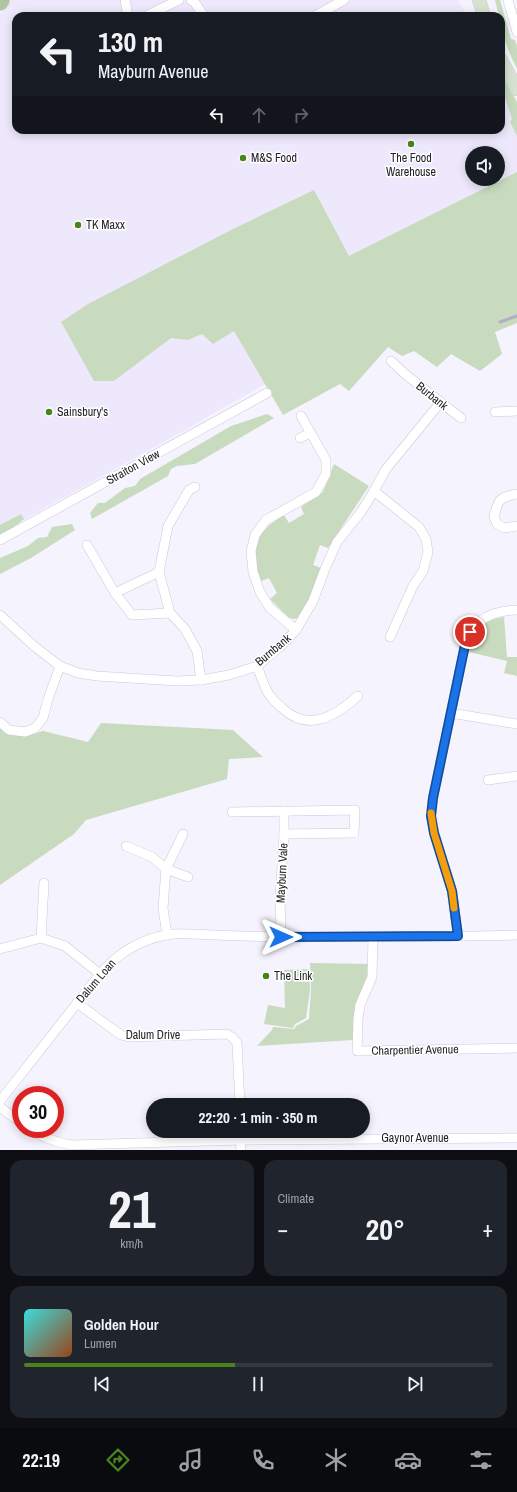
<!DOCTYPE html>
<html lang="en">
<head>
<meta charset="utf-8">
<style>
  :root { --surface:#171b24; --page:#20242c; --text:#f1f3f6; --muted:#9ea1a6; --line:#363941; --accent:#4a831c }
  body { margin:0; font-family:"Archivo Narrow",sans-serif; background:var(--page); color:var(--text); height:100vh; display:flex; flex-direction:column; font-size:15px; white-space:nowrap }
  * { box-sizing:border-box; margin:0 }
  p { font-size:13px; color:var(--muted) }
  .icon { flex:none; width:22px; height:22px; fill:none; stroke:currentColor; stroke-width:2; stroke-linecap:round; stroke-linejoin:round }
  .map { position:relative; height:1150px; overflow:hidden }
  .details { display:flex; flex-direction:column; gap:10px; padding:10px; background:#0d0f14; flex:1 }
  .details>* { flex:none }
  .banner { position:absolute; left:12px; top:12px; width:493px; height:122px; border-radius:12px; box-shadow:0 2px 10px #0003; background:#171b24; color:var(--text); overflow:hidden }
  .tools { position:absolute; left:465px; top:146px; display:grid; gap:8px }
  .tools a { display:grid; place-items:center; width:40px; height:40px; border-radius:50%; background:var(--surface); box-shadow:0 2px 10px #0003; font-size:20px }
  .speed { position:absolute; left:12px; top:1086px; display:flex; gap:8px; font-size:20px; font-weight:700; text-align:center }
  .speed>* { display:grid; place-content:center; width:52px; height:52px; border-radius:50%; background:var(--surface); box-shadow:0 2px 10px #0003; line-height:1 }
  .speed .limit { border:6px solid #d22; background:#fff; color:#111 }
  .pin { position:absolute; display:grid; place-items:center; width:34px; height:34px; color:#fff; margin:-17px; border:2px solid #fff; border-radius:50%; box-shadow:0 1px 4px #0007 }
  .me { position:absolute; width:44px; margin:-22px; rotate:90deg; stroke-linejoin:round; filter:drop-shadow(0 0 3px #0008) }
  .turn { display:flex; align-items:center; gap:14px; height:84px; padding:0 20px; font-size:18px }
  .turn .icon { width:52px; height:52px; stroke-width:2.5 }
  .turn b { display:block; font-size:28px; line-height:34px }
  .lanes { display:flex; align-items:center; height:38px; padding:0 20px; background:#0003; justify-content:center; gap:20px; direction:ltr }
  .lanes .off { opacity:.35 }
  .big { font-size:30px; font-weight:800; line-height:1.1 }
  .details .card { flex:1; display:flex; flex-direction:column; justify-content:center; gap:6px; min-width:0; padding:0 14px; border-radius:12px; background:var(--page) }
  .details .dial { align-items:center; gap:0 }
  .dial b { font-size:52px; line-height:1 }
  .song { display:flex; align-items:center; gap:12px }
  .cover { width:48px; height:48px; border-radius:6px; background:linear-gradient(135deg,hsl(180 70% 55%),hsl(20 70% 35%)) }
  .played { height:4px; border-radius:2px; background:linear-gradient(90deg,var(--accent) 45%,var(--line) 45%) }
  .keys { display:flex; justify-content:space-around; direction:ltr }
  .heat { display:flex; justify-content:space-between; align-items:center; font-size:22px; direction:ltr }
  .details .tiles { flex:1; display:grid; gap:10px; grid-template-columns:1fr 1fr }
  .card:last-child { grid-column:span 2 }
  .trip { position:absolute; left:146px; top:1098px; width:224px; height:40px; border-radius:20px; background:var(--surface); box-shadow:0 2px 10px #0003; font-weight:800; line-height:40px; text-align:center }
  .tabs { display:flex; height:64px; justify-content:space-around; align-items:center; background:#090b0e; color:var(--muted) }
  .tabs .icon { width:28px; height:28px }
  .tabs .current { color:var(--accent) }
  .tabs b { font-size:18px; color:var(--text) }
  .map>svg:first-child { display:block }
  .built { fill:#eee8fc; fill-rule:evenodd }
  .green { fill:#c8dbbe }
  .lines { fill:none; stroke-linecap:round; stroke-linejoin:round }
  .stream { stroke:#b4abca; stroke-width:3 }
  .minor-casing { stroke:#ccc8d8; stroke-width:10 }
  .secondary-casing { stroke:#ccc8d8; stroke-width:14 }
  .primary-casing { stroke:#d3d3d4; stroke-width:16 }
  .minor { stroke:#fff; stroke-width:9 }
  .secondary { stroke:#d7e2d0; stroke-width:13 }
  .primary { stroke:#afc6a1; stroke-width:15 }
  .route-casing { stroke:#114b97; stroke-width:10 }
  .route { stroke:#1a73e8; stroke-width:7 }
  .slow { stroke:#f59e0b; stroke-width:7 }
  .poi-dot { fill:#4a831c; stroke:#fff; stroke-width:1.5 }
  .labels { text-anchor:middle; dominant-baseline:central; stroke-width:3; stroke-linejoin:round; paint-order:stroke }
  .poi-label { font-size:12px; fill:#252329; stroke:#fff; text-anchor:start }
  .street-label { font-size:12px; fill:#252329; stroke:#fff }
</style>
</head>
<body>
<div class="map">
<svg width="517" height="1150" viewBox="0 0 517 1150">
  <rect width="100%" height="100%" fill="#f5f3fd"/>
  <path class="built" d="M 11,0 L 458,0 L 467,16 L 16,16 L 16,130 L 501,130 L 501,77 L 517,106 L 517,178 L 267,383 L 171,438 L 0,533 L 0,14 ZM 472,153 L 498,153 L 498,179 L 472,179 Z"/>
  <g class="green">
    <path d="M 495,0 L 500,0 L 511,39 L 515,40 L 517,46 L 517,69 C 509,53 501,34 501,16 L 499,16 Z"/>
    <polygon points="501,72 517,102 517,136 510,122 512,119 501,85"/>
    <polygon points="517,172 517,323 495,332 502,354 480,371 451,354 437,367 414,351 402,356 388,347 349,391 340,384 283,415 234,331 213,344 202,334 188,340 171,338 114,381 94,381 61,322 88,304 235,228 314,190 349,256"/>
    <polygon points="267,414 274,418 195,464 177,466 171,469 168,476 92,519 90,513 98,503 105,503 125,488 135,486 140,479 231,426"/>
    <path d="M 334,464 L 369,486 L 328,548 L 320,545 L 313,565 L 321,568 L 308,601 L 299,618 L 293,619 L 288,617 L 270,599 L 277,593 L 269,578 L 261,581 C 259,573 255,564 255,556 C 255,535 268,525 284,515 L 289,523 L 304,514 L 301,507 L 323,492 Z"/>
    <polygon points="21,514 24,519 9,531 0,535 0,525"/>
    <polygon points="72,524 75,530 31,558 0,574 0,558 28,546 38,538 47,537 52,527"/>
    <path d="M 504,617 L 507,657 L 517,657 L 517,676 L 504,673 L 507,661 L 469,652 C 474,630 481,621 504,617 Z"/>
    <polygon points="101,723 233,730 263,757 229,759 227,779 86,820 74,834 0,885 0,725 9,732 30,735 43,731 88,742"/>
    <polygon points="310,963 370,964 369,975 353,1040 257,1046 272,1030 273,1027 294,1029 296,1026 309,1019 311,990"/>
    <polygon points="309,969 310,990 306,1018 295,1024 293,1028 264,1024 268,1005 285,1008 284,970"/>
  </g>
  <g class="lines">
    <polyline class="stream" points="500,322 517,316"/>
    <defs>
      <g id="minor">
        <polyline points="125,0 128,16"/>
        <polyline points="191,0 195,3 204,16"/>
        <polyline points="508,0 517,32"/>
        <polyline points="146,16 179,0"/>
        <polyline points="315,16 344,0"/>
        <polyline points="391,361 405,374 461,418"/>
        <polyline points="495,412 517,411"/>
        <polyline points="300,438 310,433"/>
        <polyline points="374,491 419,527 426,539 428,552 423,571 413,586 390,637"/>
        <path d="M 517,494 C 499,497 498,500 494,517 L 497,524 L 504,528 L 517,526"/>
        <polyline points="0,540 267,393"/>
        <polyline points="87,545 115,593 132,615 170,613 185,629 197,651 201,680"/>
        <polyline points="115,593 159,572"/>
        <polyline points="170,613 159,572 168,526 189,490 195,487"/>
        <polyline points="0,615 34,646 60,666 78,673 97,676 177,681 201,680 229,675 257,666 280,647 296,630 313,601 325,569 337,542 361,512 374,491 386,469 440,403"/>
        <polyline points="296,630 270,608 260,592 253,572 251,551 255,535 266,520 316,492 326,474 326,460 301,416"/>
        <path d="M 257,666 C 261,675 264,689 271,697 C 274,701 278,704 282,708 C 309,733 335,716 358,696"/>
        <polyline points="451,713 517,724"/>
        <polyline points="0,722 9,730 25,732 35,728 43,718 48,699 60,666"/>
        <polyline points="488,780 517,776"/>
        <polyline points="232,812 355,810 354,833 284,834"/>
        <polyline points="126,846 152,857 166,869 188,877"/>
        <polyline points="167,935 163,908 166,869 183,834"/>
        <path d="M 458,936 L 452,891 L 434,833 L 431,816 L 433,798 L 465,645 C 475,619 489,611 517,610"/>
        <polyline points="281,937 280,897 284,834 284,811"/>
        <polyline points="373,937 372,977 360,1005 358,1019 357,1051 517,1048"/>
        <polyline points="41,938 44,883"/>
        <polyline points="0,949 41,938 65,946 100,974"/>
        <polyline points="77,1003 121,1035 129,1037 227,1034 232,1037 237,1043 240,1105"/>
        <path d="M 0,1101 L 100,974 C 118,953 139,940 166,935 C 182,932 199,935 215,935 C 234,936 253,936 272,937 C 354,937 435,937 517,935"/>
        <polyline points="0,1107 21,1123"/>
        <path d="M 30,1129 C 43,1138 55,1142 71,1145 L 241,1140 L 517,1138"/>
        <polyline points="240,1131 241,1150"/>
      </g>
      <g id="secondary">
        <polyline points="479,0 484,16"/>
        <polyline points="501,60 517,89"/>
      </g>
      <polyline id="primary" points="0,3 2,0"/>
    </defs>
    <use href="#minor" class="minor-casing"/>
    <use href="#secondary" class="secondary-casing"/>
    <use href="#primary" class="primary-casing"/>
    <use href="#minor" class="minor"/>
    <use href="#secondary" class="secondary"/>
    <use href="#primary" class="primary"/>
  </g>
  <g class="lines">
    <defs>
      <polyline id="route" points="281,937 458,936 452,891 434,833 431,816 433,798 465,645 470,632"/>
    </defs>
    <use href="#route" class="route-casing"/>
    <use href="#route" class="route"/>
    <polyline class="slow" points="431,813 434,833 452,891 454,908"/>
  </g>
  <g class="poi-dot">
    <circle cx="411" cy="144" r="4"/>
    <circle cx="243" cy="158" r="4"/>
    <circle cx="78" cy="225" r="4"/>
    <circle cx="49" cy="412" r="4"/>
    <circle cx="266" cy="976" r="4"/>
  </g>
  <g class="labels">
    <g class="poi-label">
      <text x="251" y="158">M&amp;S Food</text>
      <text x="411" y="158" text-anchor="middle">The Food<tspan x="411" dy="14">Warehouse</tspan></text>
      <text x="86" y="225">TK Maxx</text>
      <text x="57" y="412">Sainsbury's</text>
      <text x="274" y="976">The Link</text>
    </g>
    <g class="street-label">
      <text transform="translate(432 396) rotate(39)">Burbank</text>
      <text transform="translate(133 467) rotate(-29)">Straiton View</text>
      <text transform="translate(273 650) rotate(-40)">Burnbank</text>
      <text transform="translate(282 873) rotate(-87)">Mayburn Vale</text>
      <text transform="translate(96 981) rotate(-49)">Dalum Loan</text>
      <text x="153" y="1035">Dalum Drive</text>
      <text transform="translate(415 1050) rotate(-1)">Charpentier Avenue</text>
      <text x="415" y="1138">Gaynor Avenue</text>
    </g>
  </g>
</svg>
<div class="tools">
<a><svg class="icon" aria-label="sound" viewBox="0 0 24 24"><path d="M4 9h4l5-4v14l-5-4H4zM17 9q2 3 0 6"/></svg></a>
</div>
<div class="speed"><div class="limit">30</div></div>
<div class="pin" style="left:470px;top:632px;background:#d93025"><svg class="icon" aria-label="arrive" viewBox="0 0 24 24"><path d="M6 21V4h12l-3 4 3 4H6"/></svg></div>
<svg class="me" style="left:281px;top:937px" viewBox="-20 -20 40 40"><path d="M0-17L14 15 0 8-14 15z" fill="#1a73e8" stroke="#fff" stroke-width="4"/></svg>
<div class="trip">22:20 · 1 min · 350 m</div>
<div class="banner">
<div class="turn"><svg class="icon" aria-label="left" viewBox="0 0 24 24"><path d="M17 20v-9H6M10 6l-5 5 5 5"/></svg><div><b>130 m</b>Mayburn Avenue</div></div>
<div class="lanes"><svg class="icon" aria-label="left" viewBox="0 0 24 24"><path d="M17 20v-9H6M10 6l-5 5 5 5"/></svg><svg class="icon off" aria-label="ahead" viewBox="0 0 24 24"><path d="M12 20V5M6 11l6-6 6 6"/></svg><svg class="icon off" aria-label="right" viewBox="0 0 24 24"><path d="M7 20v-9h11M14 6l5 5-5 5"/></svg></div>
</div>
</div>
<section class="details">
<div class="tiles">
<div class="card dial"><b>21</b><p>km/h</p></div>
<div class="card"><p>Climate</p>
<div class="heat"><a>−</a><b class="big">20°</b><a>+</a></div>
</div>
<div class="card">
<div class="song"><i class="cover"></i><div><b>Golden Hour</b><p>Lumen</p></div></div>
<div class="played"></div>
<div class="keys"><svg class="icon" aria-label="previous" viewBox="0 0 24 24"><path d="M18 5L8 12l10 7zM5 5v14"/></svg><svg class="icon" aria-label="pause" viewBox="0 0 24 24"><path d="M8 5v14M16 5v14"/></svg><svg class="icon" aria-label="next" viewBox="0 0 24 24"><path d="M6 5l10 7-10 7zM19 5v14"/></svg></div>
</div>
</div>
</section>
<nav class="tabs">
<b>22:19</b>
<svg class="icon current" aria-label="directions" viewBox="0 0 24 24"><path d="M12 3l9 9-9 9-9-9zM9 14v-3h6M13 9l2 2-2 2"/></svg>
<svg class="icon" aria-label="music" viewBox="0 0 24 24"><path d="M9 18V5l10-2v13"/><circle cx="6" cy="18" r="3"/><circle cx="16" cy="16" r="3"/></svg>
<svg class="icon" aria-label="phone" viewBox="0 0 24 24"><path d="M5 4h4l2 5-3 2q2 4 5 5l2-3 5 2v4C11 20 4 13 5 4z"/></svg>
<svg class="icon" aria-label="climate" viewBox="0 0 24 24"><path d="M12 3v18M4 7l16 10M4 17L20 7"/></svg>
<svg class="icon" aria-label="car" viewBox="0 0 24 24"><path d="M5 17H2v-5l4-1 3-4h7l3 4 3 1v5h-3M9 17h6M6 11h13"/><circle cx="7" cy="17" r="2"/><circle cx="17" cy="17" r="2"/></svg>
<svg class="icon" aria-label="filters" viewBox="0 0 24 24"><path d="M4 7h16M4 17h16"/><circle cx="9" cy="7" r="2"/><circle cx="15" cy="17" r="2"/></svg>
</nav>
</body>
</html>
